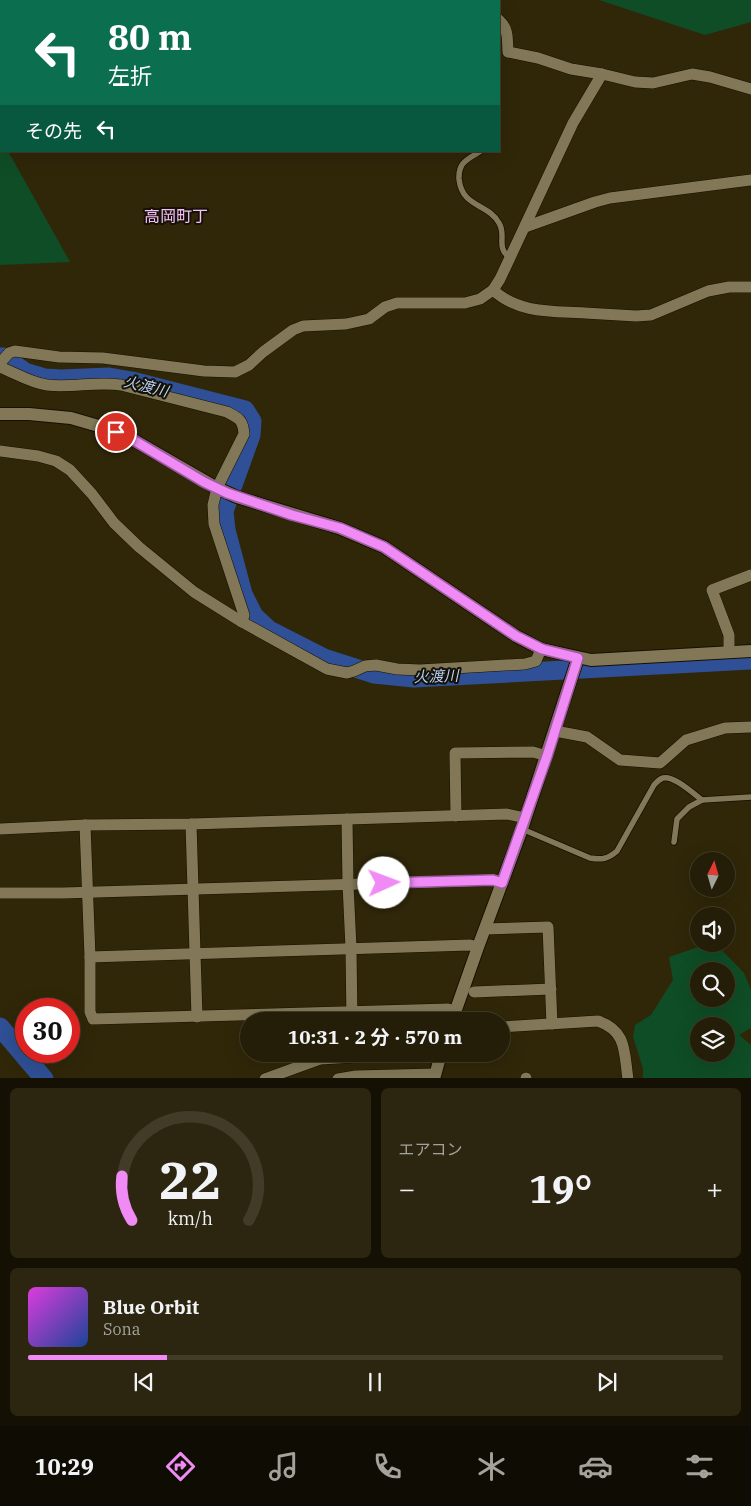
<!DOCTYPE html>
<html lang="ja">
<head>
<meta charset="utf-8">
<style>
  :root { --surface:#241d07; --page:#2c2611; --text:#f1f3f6; --muted:#a3a29b; --line:#413b28; --accent:#f08bf5 }
  body { margin:0; font-family:"IBM Plex Serif","Noto Sans JP",serif; background:var(--page); color:var(--text); height:100vh; display:flex; flex-direction:column; font-size:19px; white-space:nowrap }
  * { box-sizing:border-box; margin:0 }
  p { font-size:16px; color:var(--muted) }
  .icon { flex:none; width:28px; height:28px; fill:none; stroke:currentColor; stroke-width:2; stroke-linecap:round; stroke-linejoin:round }
  .map { position:relative; height:1078px; overflow:hidden }
  .side { display:flex; flex-direction:column; gap:10px; padding:10px; background:#141004; flex:1 }
  .side>* { flex:none }
  .hud { position:absolute; left:0px; top:0px; width:500px; height:152px; box-shadow:0 5px 20px #0002,0 0 0 1px var(--line); background:#0b6e4f; color:#fff; overflow:hidden }
  .needle { width:32px; rotate:5deg }
  .controls { position:absolute; left:690px; top:852px; display:grid; gap:10px }
  .controls a { display:grid; place-items:center; width:45px; height:45px; border-radius:50%; background:var(--surface); box-shadow:0 5px 20px #0002,0 0 0 1px var(--line); font-size:25px }
  .speed { position:absolute; left:15px; top:998px; display:flex; gap:10px; font-size:25px; font-weight:700; text-align:center }
  .speed>* { display:grid; place-content:center; width:65px; height:65px; border-radius:50%; background:var(--surface); box-shadow:0 5px 20px #0002,0 0 0 1px var(--line); line-height:1 }
  .speed .limit { border:8px solid #d22; background:#fff; color:#111 }
  .pin { position:absolute; display:grid; place-items:center; width:42px; height:42px; color:#fff; margin:-21px; border:2px solid #fff; border-radius:50%; box-shadow:0 1px 5px #0007 }
  .me { position:absolute; width:55px; margin:-28px; rotate:88deg; stroke-linejoin:round; filter:drop-shadow(0 0 4px #0008) }
  .turn { display:flex; align-items:center; gap:18px; height:105px; padding:0 25px; font-size:22px }
  .turn .icon { width:65px; height:65px; stroke-width:2.5 }
  .turn b { display:block; font-size:35px; line-height:42px }
  .then { display:flex; align-items:center; height:48px; padding:0 25px; background:#0003; gap:10px; font-size:19px }
  .big { font-size:38px; font-weight:700; line-height:1.1 }
  .side .card { flex:1; display:flex; flex-direction:column; justify-content:center; gap:8px; min-width:0; padding:0 18px; border-radius:8px; background:var(--page) }
  .side .dial { align-items:center; gap:0 }
  .dial svg { height:130px; overflow:visible; fill:none; stroke:var(--line); stroke-width:7; stroke-linecap:round; text-anchor:middle }
  .dial text { fill:var(--text); stroke:none }
  .song { display:flex; align-items:center; gap:15px }
  .cover { width:60px; height:60px; border-radius:8px; background:linear-gradient(135deg,hsl(300 70% 55%),hsl(220 70% 35%)) }
  .played { height:5px; border-radius:2px; background:linear-gradient(90deg,var(--accent) 20%,var(--line) 20%) }
  .keys { display:flex; justify-content:space-around; direction:ltr }
  .heat { display:flex; justify-content:space-between; align-items:center; font-size:28px; direction:ltr }
  .side .tiles { flex:1; display:grid; gap:10px; grid-template-columns:1fr 1fr }
  .card:last-child { grid-column:span 2 }
  .trip { position:absolute; left:240px; top:1012px; width:270px; height:50px; border-radius:25px; background:var(--surface); box-shadow:0 5px 20px #0002,0 0 0 1px var(--line); font-weight:700; line-height:50px; text-align:center }
  .menu { display:flex; height:80px; justify-content:space-around; align-items:center; background:#0e0c03; color:var(--muted) }
  .menu .icon { width:35px; height:35px }
  .menu .on { color:var(--accent) }
  .menu b { font-size:22px; color:var(--text) }
  .map>svg:first-child { display:block }
  .green { fill:#0f4d26; fill-rule:evenodd }
  .lines { fill:none; stroke-linecap:round; stroke-linejoin:round }
  .river { stroke:#2f5096; stroke-width:19 }
  .service-casing { stroke:#171000; stroke-width:7 }
  .minor-casing { stroke:#171000; stroke-width:12 }
  .tertiary-casing { stroke:#171000; stroke-width:14 }
  .service { stroke:#827858; stroke-width:5.5 }
  .minor { stroke:#827858; stroke-width:11 }
  .tertiary { stroke:#827858; stroke-width:12 }
  .route-casing { stroke:#9c5a9f; stroke-width:12 }
  .route { stroke:#f08bf5; stroke-width:9 }
  .labels { text-anchor:middle; dominant-baseline:central; stroke-width:4; stroke-linejoin:round; paint-order:stroke }
  .water-label { font-size:15px; font-style:italic; fill:#bad0f7; stroke:#141105 }
  .quarter-label { font-size:16px; fill:#f7bef9; stroke:#141105 }
</style>
</head>
<body>
<div class="map">
<svg width="751" height="1079" viewBox="0 0 751 1079">
  <rect width="100%" height="100%" fill="#302709"/>
  <g class="green">
    <polygon points="599,0 751,0 751,22 705,35"/>
    <polygon points="0,138 1,151 8,151 70,262 0,265"/>
    <path d="M 707,944 L 716,944 L 744,973 L 751,990 L 751,1028 L 739,1035 L 751,1045 L 751,1078 L 643,1078 L 643,1068 L 633,1037 L 635,1025 L 651,1015 L 673,980 L 669,957 ZM 699,971 L 726,971 L 726,999 L 699,999 ZM 699,1026 L 726,1026 L 726,1054 L 699,1054 Z"/>
  </g>
  <g class="lines">
    <g class="river">
      <polyline points="0,357 4,357 25,372 45,378 61,379 109,377 132,381 245,410 252,421 251,435 233,485"/>
      <polyline points="227,503 224,511 226,530 243,594 254,616 269,630 324,658 374,674 414,678 751,660"/>
      <polyline points="0,1027 44,1079"/>
    </g>
    <defs>
      <g id="service">
        <path d="M 481,151 C 468,159 458,162 459,179 C 462,208 488,203 499,223 C 507,236 495,247 510,258"/>
        <path d="M 522,829 L 590,858 C 602,860 608,859 617,851 L 654,785 C 657,782 659,779 663,778 C 674,775 694,794 702,800 L 751,797"/>
        <polyline points="674,842 677,819 689,807 702,800"/>
      </g>
      <g id="minor">
        <polyline points="472,0 474,1"/>
        <path d="M 499,20 C 509,29 507,39 508,52 L 538,58 L 571,69 L 602,74 L 635,82 L 653,83 L 692,74 L 710,77 L 751,89"/>
        <polyline points="525,227 595,202 610,198 751,180"/>
        <path d="M 493,290 C 519,314 553,311 585,313 C 602,314 619,315 636,316 L 651,315 L 708,291 L 729,287 L 751,287"/>
        <polyline points="0,363 9,353 15,351 59,357 103,358 204,371 235,372 249,365 263,352 293,330 303,326 346,324 369,319 385,307 397,303 465,303 480,299 493,290 500,279 573,123 602,74"/>
        <path d="M 0,367 C 15,373 31,383 47,385 C 72,388 97,381 121,385 L 227,412 C 239,418 243,420 244,434 L 217,488 L 213,505 L 214,524 L 244,615 L 242,622"/>
        <polyline points="0,451 38,456 56,461 70,470 92,494 114,523 139,547 194,592 242,622 327,669 347,673 354,671 365,666 376,665 397,669 420,670 525,664 536,661 541,649"/>
        <polyline points="729,652 729,635 712,590 751,575"/>
        <polyline points="555,731 587,737 620,760 660,763 686,740 725,728 751,727"/>
        <polyline points="456,816 455,753 533,752 547,756"/>
        <polyline points="347,819 348,884 351,948 352,1021"/>
        <polyline points="191,824 197,1017"/>
        <polyline points="85,825 90,957 90,1012 93,1019 448,1009 455,1011"/>
        <polyline points="0,829 85,825 191,824 507,814 525,818"/>
        <polyline points="0,893 63,893 493,880 502,883"/>
        <polyline points="485,929 548,927 552,1024"/>
        <polyline points="90,957 470,945 478,947"/>
        <polyline points="474,992 551,989"/>
        <path d="M 501,1027 L 598,1021 C 627,1031 624,1052 628,1079"/>
        <polyline points="526,1078 526,1079"/>
        <polyline points="265,1079 320,1059 354,1057"/>
        <polyline points="338,1079 356,1076 435,1074"/>
      </g>
      <g id="tertiary">
        <polyline points="0,414 29,414 71,418 102,427 130,438 217,488 237,497 339,528 384,547 516,636 541,649 591,660 751,651"/>
        <polyline points="452,1021 478,947 522,829 578,658"/>
        <polyline points="434,1079 441,1054"/>
      </g>
    </defs>
    <use href="#service" class="service-casing"/>
    <use href="#minor" class="minor-casing"/>
    <use href="#tertiary" class="tertiary-casing"/>
    <use href="#service" class="service"/>
    <use href="#minor" class="minor"/>
    <use href="#tertiary" class="tertiary"/>
  </g>
  <g class="lines">
    <defs>
      <polyline id="route" points="116,432 130,438 204,482 227,493 292,515 340,528 384,547 516,636 542,649 578,658 547,756 502,883 493,880 384,883"/>
    </defs>
    <use href="#route" class="route-casing"/>
    <use href="#route" class="route"/>
  </g>
  <g class="labels">
    <g class="water-label">
      <text transform="translate(146 386) rotate(14)">火渡川</text>
      <text transform="translate(436 676) rotate(-2)">火渡川</text>
    </g>
    <g class="quarter-label">
      <text x="176" y="216">高岡町丁</text>
    </g>
  </g>
</svg>
<div class="controls">
<a><svg class="needle" viewBox="-14 -14 28 28"><path d="M0-13l5 13h-10z" fill="#e53935"/><path d="M0 13l5-13h-10z" fill="#a3a29b"/></svg></a>
<a><svg class="icon" aria-label="sound" viewBox="0 0 24 24"><path d="M4 9h4l5-4v14l-5-4H4zM17 9q2 3 0 6"/></svg></a>
<a><svg class="icon" aria-label="search" viewBox="0 0 24 24"><circle cx="10" cy="10" r="6"/><path d="M15 15l6 6"/></svg></a>
<a><svg class="icon" aria-label="layers" viewBox="0 0 24 24"><path d="M12 4l9 5-9 5-9-5zM3 14l9 5 9-5"/></svg></a>
</div>
<div class="speed"><div class="limit">30</div></div>
<div class="pin" style="left:116px;top:432px;background:#d93025"><svg class="icon" aria-label="arrive" viewBox="0 0 24 24"><path d="M6 21V4h12l-3 4 3 4H6"/></svg></div>
<svg class="me" style="left:384px;top:883px" viewBox="-20 -20 40 40"><circle r="19" fill="#fff"/><path d="M0-13L10 11 0 6-10 11z" fill="#f08bf5"/></svg>
<div class="trip">10:31 · 2 分 · 570 m</div>
<div class="hud">
<div class="turn"><svg class="icon" aria-label="left" viewBox="0 0 24 24"><path d="M17 20v-9H6M10 6l-5 5 5 5"/></svg><div><b>80 m</b>左折</div></div>
<div class="then">その先<svg class="icon" aria-label="left" viewBox="0 0 24 24"><path d="M17 20v-9H6M10 6l-5 5 5 5"/></svg></div>
</div>
</div>
<section class="side">
<div class="tiles">
<div class="card dial"><svg viewBox="0 0 100 80">
<path d="M14 69A42 42 0 1 1 86 69"/>
<path d="M14 69A42 42 0 0 1 8 42" stroke="#f08bf5"/>
<text x="50" y="56" font-size="32" font-weight="700">22</text>
<text x="50" y="72" font-size="11">km/h</text>
</svg></div>
<div class="card"><p>エアコン</p>
<div class="heat"><a>−</a><b class="big">19°</b><a>+</a></div>
</div>
<div class="card">
<div class="song"><i class="cover"></i><div><b>Blue Orbit</b><p>Sona</p></div></div>
<div class="played"></div>
<div class="keys"><svg class="icon" aria-label="previous" viewBox="0 0 24 24"><path d="M18 5L8 12l10 7zM5 5v14"/></svg><svg class="icon" aria-label="pause" viewBox="0 0 24 24"><path d="M8 5v14M16 5v14"/></svg><svg class="icon" aria-label="next" viewBox="0 0 24 24"><path d="M6 5l10 7-10 7zM19 5v14"/></svg></div>
</div>
</div>
</section>
<nav class="menu">
<b>10:29</b>
<svg class="icon on" aria-label="directions" viewBox="0 0 24 24"><path d="M12 3l9 9-9 9-9-9zM9 14v-3h6M13 9l2 2-2 2"/></svg>
<svg class="icon" aria-label="music" viewBox="0 0 24 24"><path d="M9 18V5l10-2v13"/><circle cx="6" cy="18" r="3"/><circle cx="16" cy="16" r="3"/></svg>
<svg class="icon" aria-label="phone" viewBox="0 0 24 24"><path d="M5 4h4l2 5-3 2q2 4 5 5l2-3 5 2v4C11 20 4 13 5 4z"/></svg>
<svg class="icon" aria-label="climate" viewBox="0 0 24 24"><path d="M12 3v18M4 7l16 10M4 17L20 7"/></svg>
<svg class="icon" aria-label="car" viewBox="0 0 24 24"><path d="M5 17H2v-5l4-1 3-4h7l3 4 3 1v5h-3M9 17h6M6 11h13"/><circle cx="7" cy="17" r="2"/><circle cx="17" cy="17" r="2"/></svg>
<svg class="icon" aria-label="filters" viewBox="0 0 24 24"><path d="M4 7h16M4 17h16"/><circle cx="9" cy="7" r="2"/><circle cx="15" cy="17" r="2"/></svg>
</nav>
</body>
</html>
